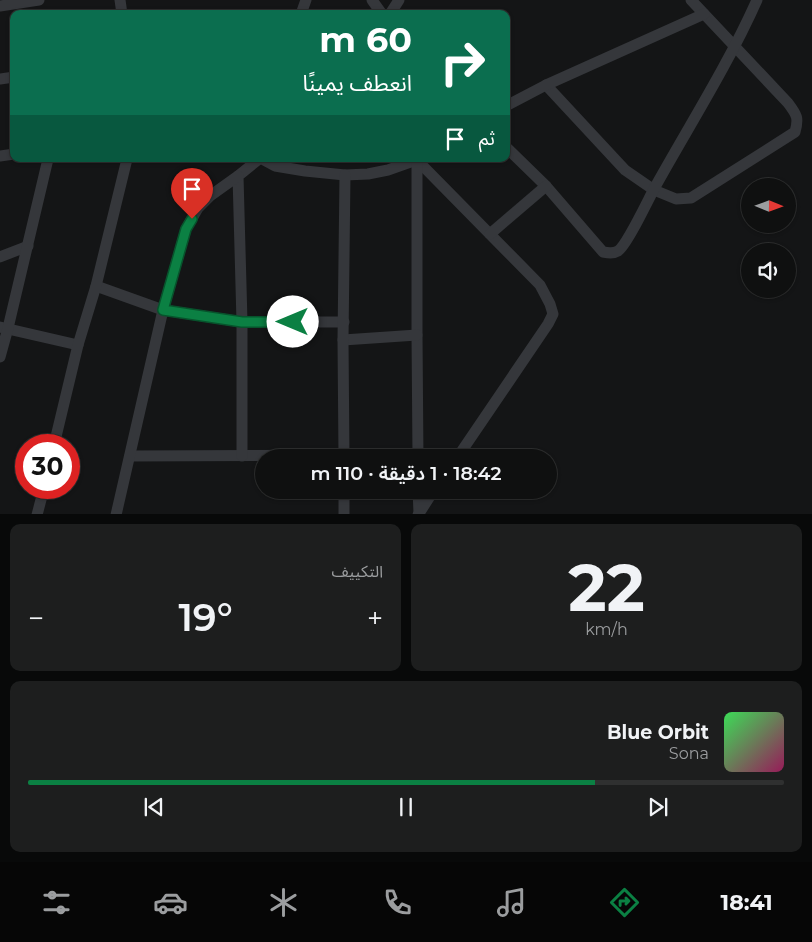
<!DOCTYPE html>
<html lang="ar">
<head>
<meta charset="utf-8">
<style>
  :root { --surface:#0f1010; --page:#1d1e1e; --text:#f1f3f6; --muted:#9b9d9f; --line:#2f3030; --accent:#0b8043 }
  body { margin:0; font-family:Montserrat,"Noto Sans Arabic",sans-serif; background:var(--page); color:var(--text); direction:rtl; height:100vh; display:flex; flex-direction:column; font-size:19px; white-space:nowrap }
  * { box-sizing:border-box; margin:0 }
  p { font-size:16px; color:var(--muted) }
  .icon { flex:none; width:28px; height:28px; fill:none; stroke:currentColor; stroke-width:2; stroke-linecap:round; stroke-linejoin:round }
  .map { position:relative; height:514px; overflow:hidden; direction:ltr }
  .panel { display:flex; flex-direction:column; gap:10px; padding:10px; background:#080909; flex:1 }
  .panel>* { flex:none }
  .guide { position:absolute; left:10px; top:10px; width:500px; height:152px; border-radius:10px; box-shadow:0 1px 4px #0004,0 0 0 1px var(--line); direction:rtl; background:#0b6e4f; color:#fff; overflow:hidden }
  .needle { width:32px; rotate:91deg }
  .fabs { position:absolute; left:741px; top:178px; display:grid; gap:10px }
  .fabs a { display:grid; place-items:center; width:55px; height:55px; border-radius:50%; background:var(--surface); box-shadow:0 1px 4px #0004,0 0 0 1px var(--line); font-size:25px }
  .speed { position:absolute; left:15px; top:434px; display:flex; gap:10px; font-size:25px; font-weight:700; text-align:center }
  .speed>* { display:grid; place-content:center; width:65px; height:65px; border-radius:50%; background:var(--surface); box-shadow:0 1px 4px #0004,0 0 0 1px var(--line); line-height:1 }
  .speed .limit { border:8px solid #d22; background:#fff; color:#111 }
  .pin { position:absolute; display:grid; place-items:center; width:42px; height:42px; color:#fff; margin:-51px -21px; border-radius:50% 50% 50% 0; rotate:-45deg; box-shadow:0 0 5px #0007 }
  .pin .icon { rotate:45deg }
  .me { position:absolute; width:55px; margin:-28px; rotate:270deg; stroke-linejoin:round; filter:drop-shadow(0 0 4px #0008) }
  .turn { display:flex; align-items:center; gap:18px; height:105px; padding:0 15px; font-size:22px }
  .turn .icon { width:65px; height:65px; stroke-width:2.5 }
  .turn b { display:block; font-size:35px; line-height:42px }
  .then { display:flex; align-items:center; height:48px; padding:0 15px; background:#0003; gap:10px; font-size:19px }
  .big { font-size:38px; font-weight:600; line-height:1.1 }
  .panel .widget { flex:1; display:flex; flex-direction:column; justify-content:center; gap:8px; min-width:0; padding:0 18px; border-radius:10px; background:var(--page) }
  .panel .dial { align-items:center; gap:0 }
  .dial b { font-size:65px; line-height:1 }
  .song { display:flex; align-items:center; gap:15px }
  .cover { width:60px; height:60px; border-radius:8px; background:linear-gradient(135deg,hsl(130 70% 55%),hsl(330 70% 35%)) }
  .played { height:5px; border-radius:2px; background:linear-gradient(90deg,var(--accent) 75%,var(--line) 75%) }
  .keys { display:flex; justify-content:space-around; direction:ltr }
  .heat { display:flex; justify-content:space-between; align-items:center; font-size:28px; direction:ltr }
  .panel .tiles { flex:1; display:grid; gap:10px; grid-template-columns:1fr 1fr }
  .widget:last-child { grid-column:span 2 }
  .trip { position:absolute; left:255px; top:449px; width:302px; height:50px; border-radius:25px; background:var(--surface); box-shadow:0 1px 4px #0004,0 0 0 1px var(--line); font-weight:600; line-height:50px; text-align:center; direction:rtl }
  .dock { display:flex; height:80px; justify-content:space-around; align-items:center; background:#060606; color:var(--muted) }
  .dock .icon { width:35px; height:35px }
  .dock .active { color:var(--accent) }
  .dock b { font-size:22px; color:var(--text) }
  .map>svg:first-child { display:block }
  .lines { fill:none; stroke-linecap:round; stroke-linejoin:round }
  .minor { stroke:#35373b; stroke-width:11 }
  .route-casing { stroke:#07532c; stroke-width:12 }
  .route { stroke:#0b8043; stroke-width:9 }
</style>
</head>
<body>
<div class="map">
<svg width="812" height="515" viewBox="0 0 812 515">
  <rect width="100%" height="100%" fill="#141516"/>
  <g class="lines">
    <g class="minor">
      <polyline points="120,0 122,14"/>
      <polyline points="372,0 382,14"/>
      <polyline points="0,6 39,0"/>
      <polyline points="301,14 306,0"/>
      <polyline points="390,14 399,0"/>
      <polyline points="0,79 14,77"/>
      <path d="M 546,85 L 625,170 L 654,190 L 676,199 L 691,198 L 795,132 C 799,118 797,115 788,103 L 691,0"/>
      <polyline points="506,106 546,85 704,14"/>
      <path d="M 506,147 L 546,186 L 603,252 C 608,253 613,254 618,251 C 627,245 648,200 654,189 C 689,126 728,65 757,0"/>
      <polyline points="0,156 14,154"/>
      <polyline points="262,159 275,166 305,171 345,175 368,174 388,170 419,159"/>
      <polyline points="417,160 540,285 550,304 553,314 548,324 457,458"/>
      <polyline points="417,160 417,335 418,458"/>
      <polyline points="490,234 546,186"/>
      <polyline points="0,257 28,246"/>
      <polyline points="96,286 163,310 242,322 344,322"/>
      <polyline points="0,327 78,345"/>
      <polyline points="343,340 417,335"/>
      <polyline points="0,357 8,328 48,159"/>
      <polyline points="54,445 78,345 96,286 127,159"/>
      <polyline points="130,456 344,455"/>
      <polyline points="242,456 242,322 238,176 259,159"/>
      <polyline points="344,458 343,340 345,175"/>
      <polyline points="418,490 419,513"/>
      <polyline points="37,515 44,488"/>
      <polyline points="116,515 163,310 186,229 198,208 210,196 238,176"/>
      <polyline points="344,515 344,490"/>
      <polyline points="418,515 434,490"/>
    </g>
  </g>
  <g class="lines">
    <defs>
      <polyline id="route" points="192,219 186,229 163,310 242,322 293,322"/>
    </defs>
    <use href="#route" class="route-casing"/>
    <use href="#route" class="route"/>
  </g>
</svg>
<div class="fabs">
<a><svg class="needle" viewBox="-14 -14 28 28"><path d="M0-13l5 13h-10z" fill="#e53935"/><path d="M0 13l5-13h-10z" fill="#9b9d9f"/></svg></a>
<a><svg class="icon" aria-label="sound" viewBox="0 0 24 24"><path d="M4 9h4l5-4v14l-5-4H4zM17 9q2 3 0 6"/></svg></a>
</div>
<div class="speed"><div class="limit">30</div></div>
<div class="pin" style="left:192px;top:219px;background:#d93025"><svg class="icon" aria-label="arrive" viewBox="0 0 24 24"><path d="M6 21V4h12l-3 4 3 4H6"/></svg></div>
<svg class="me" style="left:293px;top:322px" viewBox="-20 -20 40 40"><circle r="19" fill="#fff"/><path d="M0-13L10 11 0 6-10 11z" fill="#0b8043"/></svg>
<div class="trip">18:42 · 1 دقيقة · 110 m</div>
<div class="guide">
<div class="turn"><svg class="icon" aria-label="right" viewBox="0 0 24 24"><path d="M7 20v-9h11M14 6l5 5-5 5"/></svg><div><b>60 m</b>انعطف يمينًا</div></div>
<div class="then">ثم<svg class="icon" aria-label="arrive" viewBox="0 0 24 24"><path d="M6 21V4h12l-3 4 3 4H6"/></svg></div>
</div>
</div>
<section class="panel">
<div class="tiles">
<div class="widget dial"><b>22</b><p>km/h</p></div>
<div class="widget"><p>التكييف</p>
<div class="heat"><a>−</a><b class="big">19°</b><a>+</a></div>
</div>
<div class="widget">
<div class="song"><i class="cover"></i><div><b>Blue Orbit</b><p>Sona</p></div></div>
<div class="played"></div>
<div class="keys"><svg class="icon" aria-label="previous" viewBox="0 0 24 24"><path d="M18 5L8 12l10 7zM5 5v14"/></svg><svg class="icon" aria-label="pause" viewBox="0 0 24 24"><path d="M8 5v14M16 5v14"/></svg><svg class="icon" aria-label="next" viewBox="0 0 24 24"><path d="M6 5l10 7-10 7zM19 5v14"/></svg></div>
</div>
</div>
</section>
<nav class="dock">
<b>18:41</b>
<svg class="icon active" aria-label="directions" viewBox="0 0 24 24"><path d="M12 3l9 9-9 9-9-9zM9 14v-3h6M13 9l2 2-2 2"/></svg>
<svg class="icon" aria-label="music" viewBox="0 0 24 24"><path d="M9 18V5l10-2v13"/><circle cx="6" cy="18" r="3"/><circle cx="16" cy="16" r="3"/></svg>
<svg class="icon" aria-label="phone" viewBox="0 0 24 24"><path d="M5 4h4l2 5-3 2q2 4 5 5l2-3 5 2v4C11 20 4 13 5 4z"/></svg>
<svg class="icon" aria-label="climate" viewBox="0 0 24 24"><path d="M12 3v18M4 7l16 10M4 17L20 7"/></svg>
<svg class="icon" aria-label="car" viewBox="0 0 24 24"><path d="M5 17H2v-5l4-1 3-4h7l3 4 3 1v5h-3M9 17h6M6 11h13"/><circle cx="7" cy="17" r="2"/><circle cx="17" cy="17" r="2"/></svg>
<svg class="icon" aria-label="filters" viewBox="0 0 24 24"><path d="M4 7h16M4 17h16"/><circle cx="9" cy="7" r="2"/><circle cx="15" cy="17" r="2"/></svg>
</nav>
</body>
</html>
